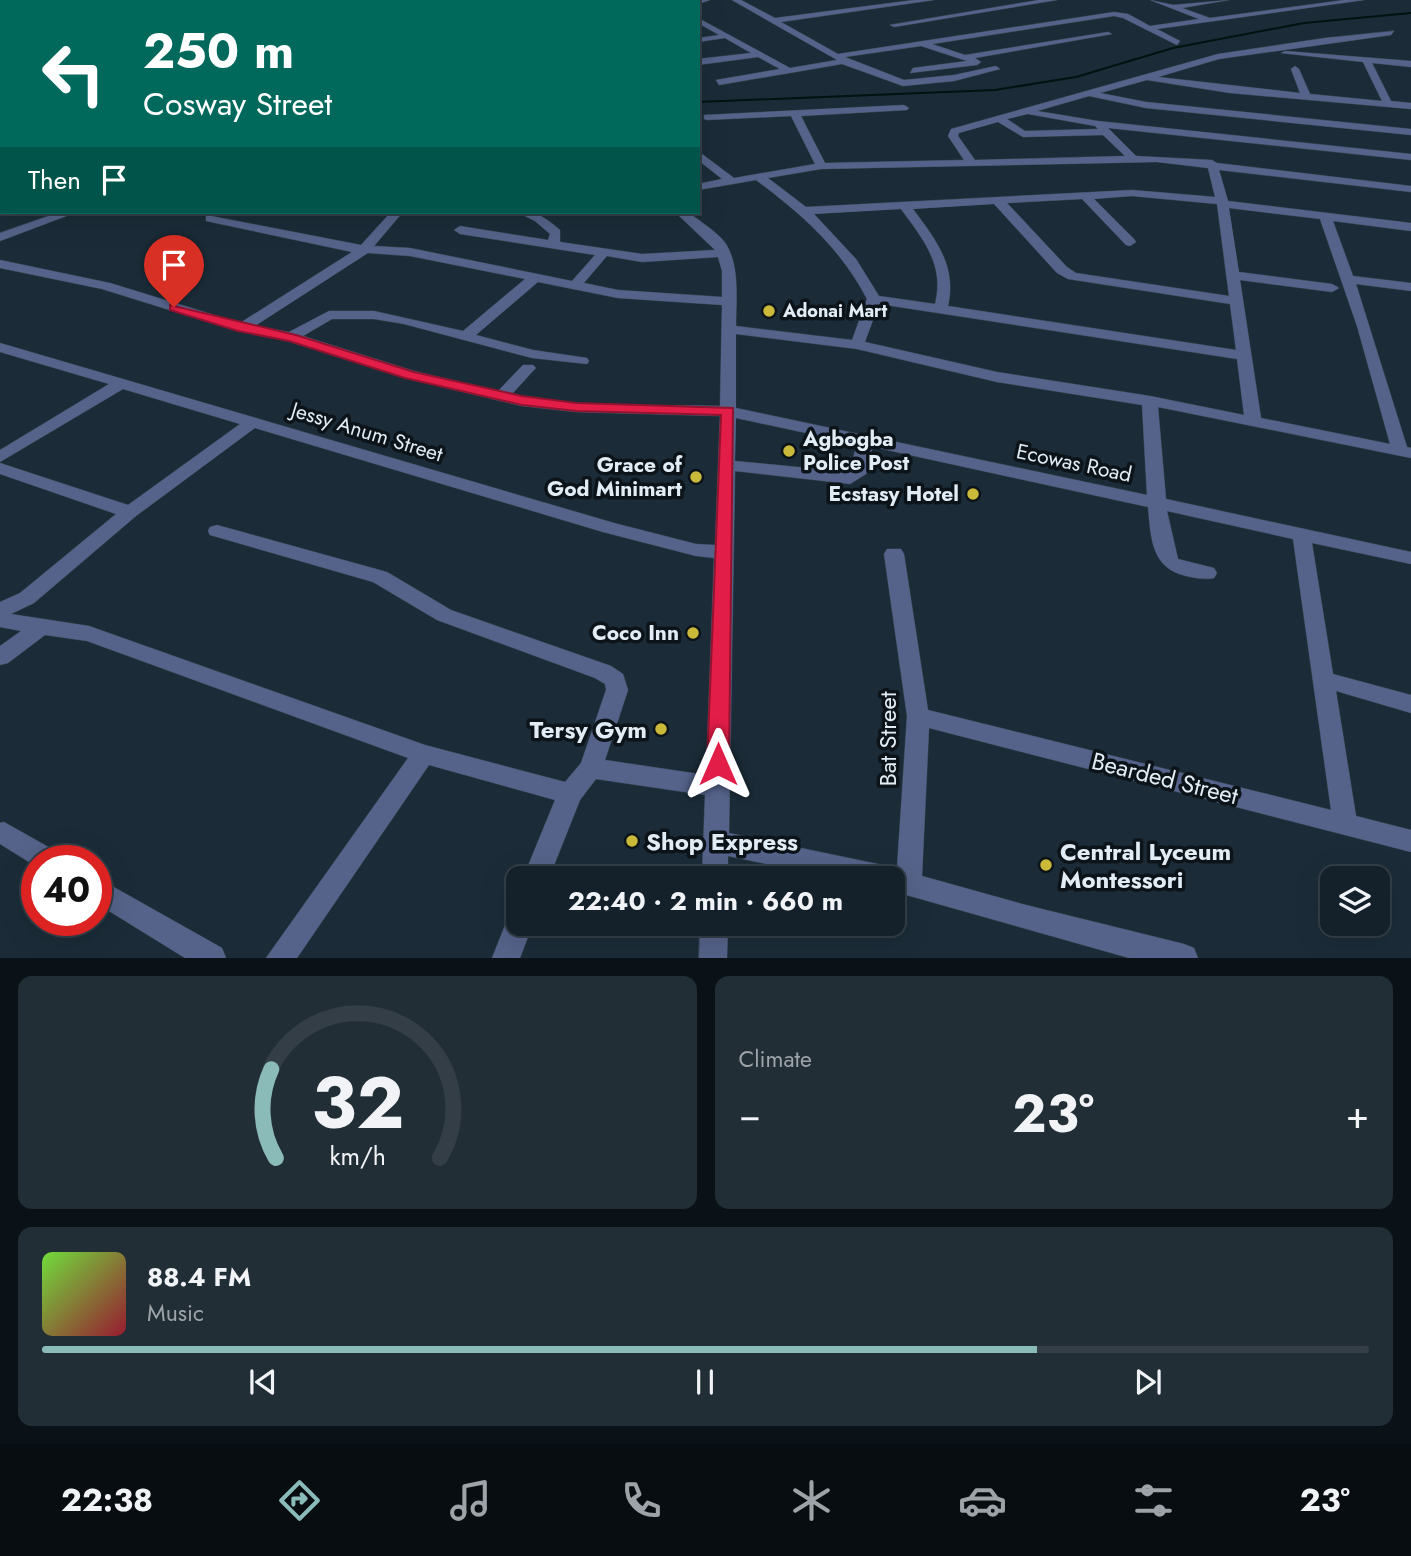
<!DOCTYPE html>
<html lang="en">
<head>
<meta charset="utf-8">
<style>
  :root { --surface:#14212a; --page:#212e36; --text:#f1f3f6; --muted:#9da3a8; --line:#333e47; --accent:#8bbbb9 }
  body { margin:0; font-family:Jost,sans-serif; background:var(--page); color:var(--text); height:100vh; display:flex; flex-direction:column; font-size:26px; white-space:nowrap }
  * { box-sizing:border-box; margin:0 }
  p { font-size:23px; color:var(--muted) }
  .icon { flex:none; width:38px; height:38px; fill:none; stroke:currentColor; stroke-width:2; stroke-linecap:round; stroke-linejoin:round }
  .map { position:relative; height:958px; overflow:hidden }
  .drawer { display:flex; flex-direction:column; gap:18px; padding:18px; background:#0b1217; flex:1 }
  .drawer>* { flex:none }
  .hud { position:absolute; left:0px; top:0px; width:700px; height:214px; box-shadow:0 7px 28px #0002,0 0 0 2px var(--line); background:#00695c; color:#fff; overflow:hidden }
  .buttons { position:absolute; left:1320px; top:866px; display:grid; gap:14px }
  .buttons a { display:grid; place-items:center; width:70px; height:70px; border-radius:14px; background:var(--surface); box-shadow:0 7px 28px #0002,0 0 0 2px var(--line); font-size:35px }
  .speed { position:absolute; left:21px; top:845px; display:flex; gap:14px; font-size:35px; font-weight:700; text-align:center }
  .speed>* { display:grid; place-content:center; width:91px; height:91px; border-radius:50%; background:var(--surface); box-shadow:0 7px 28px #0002,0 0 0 2px var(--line); line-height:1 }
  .speed .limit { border:10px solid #d22; background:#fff; color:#111 }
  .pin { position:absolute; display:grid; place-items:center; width:60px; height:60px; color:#fff; margin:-72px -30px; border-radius:50% 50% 50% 0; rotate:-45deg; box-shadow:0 0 7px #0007 }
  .pin .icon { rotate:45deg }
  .me { position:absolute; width:77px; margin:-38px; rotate:0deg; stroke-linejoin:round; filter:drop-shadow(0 0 5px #0008) }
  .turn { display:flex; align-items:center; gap:24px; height:147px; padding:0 28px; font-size:32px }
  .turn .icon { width:91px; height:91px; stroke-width:2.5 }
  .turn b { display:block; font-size:49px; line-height:60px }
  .then { display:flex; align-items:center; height:66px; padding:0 28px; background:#0003; gap:14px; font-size:26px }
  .big { font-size:52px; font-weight:700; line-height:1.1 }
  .drawer .tile { flex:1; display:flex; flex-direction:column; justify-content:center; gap:10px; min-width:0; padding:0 24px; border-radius:14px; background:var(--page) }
  .drawer .dial { align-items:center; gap:0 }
  .dial svg { height:182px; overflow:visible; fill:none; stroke:var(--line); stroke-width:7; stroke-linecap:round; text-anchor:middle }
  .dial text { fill:var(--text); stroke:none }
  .song { display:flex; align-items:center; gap:21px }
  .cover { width:84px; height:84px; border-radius:10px; background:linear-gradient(135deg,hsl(100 70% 55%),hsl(350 70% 35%)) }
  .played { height:7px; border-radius:4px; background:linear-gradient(90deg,var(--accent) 75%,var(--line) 75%) }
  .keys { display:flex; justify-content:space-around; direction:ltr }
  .heat { display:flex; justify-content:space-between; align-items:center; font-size:38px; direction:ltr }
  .drawer .tiles { flex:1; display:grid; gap:18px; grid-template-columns:1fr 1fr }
  .tile:last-child { grid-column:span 2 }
  .trip { position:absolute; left:506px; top:866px; width:399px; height:70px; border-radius:14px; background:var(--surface); box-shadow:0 7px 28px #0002,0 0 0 2px var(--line); font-weight:700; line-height:70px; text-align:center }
  .menu { display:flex; height:112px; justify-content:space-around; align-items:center; background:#080d11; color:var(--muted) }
  .menu .icon { width:49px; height:49px }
  .menu .active { color:var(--accent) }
  .menu b { font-size:32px; color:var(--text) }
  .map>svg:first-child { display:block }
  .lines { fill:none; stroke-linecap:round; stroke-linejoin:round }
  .stream { stroke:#001311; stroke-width:2 }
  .minor-casing { stroke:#374752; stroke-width:1 }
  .minor { fill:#55638a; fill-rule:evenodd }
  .route { fill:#e11d48; stroke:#92132f; stroke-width:2 }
  .poi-dot { fill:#cbba39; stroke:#0c1419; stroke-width:2.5 }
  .labels { text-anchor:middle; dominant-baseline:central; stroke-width:7; stroke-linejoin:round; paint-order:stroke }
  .far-poi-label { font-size:18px; font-weight:bold; fill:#e2ecf5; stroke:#0c1419; text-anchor:start }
  .street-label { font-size:21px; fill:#e2ecf5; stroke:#0c1419 }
  .poi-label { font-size:21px; font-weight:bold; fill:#e2ecf5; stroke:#0c1419; text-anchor:end }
  .near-poi-label { font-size:24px; font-weight:bold; fill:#e2ecf5; stroke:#0c1419; text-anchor:start }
  .near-street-label { font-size:24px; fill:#e2ecf5; stroke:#0c1419 }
</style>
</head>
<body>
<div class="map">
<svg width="1411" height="958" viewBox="0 0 1411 958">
  <rect width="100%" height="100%" fill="#1b2c38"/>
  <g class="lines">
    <polyline class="stream" points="698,102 995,90 1076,77 1173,48 1304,23 1411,13"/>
    <defs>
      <g id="minor">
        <polygon points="99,0 126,0 128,2 101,2"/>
        <polygon points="151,0 161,0 150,2"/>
        <polygon points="215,0 225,0 214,2"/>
        <polygon points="248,0 258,0 246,2"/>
        <polygon points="282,0 298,2 284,2"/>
        <rect x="389" y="0" width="8" height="2"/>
        <polygon points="408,0 417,0 418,2 410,2"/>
        <polygon points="506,0 514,0 515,2 508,2"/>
        <polygon points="561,0 571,0 572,2 563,2"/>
        <polygon points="694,0 710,0 698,4 692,2"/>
        <polygon points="732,0 741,0 775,18 914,0 934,0 781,22 838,54 1114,12 1128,14 1150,26 1199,19 1150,0 1173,5 1229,0 1182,8 1210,18 1344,0 1364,0 1157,29 1180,41 1177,45 1123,18 1114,16 932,44 965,55 1108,32 1112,34 975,58 981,62 977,65 910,73 913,68 967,61 921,46 845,57 904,80 954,75 996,66 1000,69 954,81 903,86 842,64 719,85 716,80 780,69 758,57 698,65 698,59 751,53 725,38 698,42 698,38 719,35 698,23 698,18 790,68 837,60"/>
        <polygon points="1039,0 1057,0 894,27 890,25"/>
        <rect x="0" y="4" width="2" height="4"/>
        <rect x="0" y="24" width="2" height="4"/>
        <path d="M 1394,31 L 1391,35 L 1219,59 L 1158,77 L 1300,93 L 1291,69 L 1295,66 L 1299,69 L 1310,94 L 1382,101 L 1363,62 L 1281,53 L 1285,51 L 1411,61 L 1411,67 L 1372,63 L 1391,101 L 1411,103 L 1411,109 L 1230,93 L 1147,80 L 1100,93 L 1146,102 L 1411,129 L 1411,135 L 1146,108 L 1089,96 L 1037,111 L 1098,121 L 1411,154 L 1411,160 L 1108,128 L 1136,156 L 1212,160 L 1217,163 L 1411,186 L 1411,192 L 1219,170 L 1228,201 L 1411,223 L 1411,231 L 1333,221 L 1353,276 L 1411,283 L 1411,291 L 1356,284 L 1407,447 L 1411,448 L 1411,458 L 1158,407 L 1166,499 L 1411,552 L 1411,564 L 1312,543 L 1333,674 L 1411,695 L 1411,713 L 1336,691 L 1356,816 L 1411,830 L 1411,852 L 929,728 L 922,876 L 1026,905 L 1184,944 L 1194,948 L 1198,958 L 1129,958 L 892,891 L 892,878 L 834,878 L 728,856 L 728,878 L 702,878 L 705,795 L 596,779 L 580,800 L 549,878 L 523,878 L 555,800 L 429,765 L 297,958 L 266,958 L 408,758 L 87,641 L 45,635 L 8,663 L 0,665 L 0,646 L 21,631 L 0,627 L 0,602 L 20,593 L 116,514 L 0,474 L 0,463 L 128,505 L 240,424 L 123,389 L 0,462 L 0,450 L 109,384 L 0,352 L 0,343 L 614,523 L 696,544 L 715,545 L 720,416 L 576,412 L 522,406 L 405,378 L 288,341 L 237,331 L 102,289 L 0,268 L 0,260 L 110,283 L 240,323 L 352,252 L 206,221 L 206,215 L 361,245 L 391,212 L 403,212 L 374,246 L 410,248 L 572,281 L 595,255 L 460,234 L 454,230 L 460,226 L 548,240 L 550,234 L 535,221 L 517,212 C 537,211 546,218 560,230 L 560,242 L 642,254 L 715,250 L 675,212 L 688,212 C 699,221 718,232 726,244 C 740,267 736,299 736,326 L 852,340 L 867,299 C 841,249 802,214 756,180 L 698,190 L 698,184 L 722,179 L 698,160 L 698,151 L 734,178 L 815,164 L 791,116 L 707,120 L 704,119 L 704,115 L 904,105 L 909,108 L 907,110 L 801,116 L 825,163 L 964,160 L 948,136 L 951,129 L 1218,54 L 1325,38 ZM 1028,114 L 1095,126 L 1098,129 L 1025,131 L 1007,119 ZM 998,122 L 1023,137 L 1103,135 L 1125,156 L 975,160 L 958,136 L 959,133 ZM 1157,162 L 1208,168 L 1215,197 L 1132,190 L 806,207 L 768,178 L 821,169 ZM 1132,196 L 1217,204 L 1229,296 L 1076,273 L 1067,267 L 1007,203 L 1082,199 L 1126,245 L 1130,246 L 1136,242 L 1134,239 L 1094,199 ZM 994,204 L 1057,273 L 1068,279 L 1230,304 L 1236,350 L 948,306 C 957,266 936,240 913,209 ZM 1229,208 L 1320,219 L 1357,326 L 1390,444 L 1261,418 L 1240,280 L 1332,292 L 1339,288 L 1332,284 L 1239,272 ZM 901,209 C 923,239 945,265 935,304 L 879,296 L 856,259 L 814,214 ZM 368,253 L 410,256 L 525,279 L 463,331 L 374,311 L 329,311 L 289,332 L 255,326 ZM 607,256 L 642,262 L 718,257 L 722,271 L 722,297 L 618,290 L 584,283 ZM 538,282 L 618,298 L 722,305 L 720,406 C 652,404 579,409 512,394 L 533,371 L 536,368 L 533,365 L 523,365 L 498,391 L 414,371 L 303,336 L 332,319 L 374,319 L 404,324 L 532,358 L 587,364 L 589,361 L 587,358 L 533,350 L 476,335 ZM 879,304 L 1237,359 L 1244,415 L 1150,396 L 997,372 L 865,342 ZM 736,334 L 857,349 L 997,382 L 1142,405 L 1147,495 L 736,408 ZM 736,418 L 857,444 L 849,472 L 735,461 ZM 255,428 L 603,532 L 696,556 L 714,558 L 706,775 L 605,760 L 628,690 L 623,674 L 611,666 L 451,610 L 387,572 L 217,525 L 210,527 L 208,531 L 210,535 L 373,582 L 437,620 L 595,678 L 605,684 L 606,690 L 581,763 L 565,782 L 425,745 L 89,626 L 11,614 L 34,603 L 136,516 ZM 873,447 L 1148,507 C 1151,538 1151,568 1186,576 C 1195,578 1205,580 1214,578 L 1217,573 L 1214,568 L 1178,559 L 1167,511 L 1293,539 L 1331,810 L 928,710 L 904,554 L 901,549 L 887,549 L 884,554 L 907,716 L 897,868 L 729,833 L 735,471 L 850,484 L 866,474 Z"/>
        <rect x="0" y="38" width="2" height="5"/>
        <polygon points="0,60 2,60 0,66"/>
        <polygon points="2,99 2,105 0,106 0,100"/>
        <polygon points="2,127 2,134 0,134 0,128"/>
        <rect x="0" y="145" width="2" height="6"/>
        <polygon points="60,212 77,212 0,241 0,233"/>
        <polygon points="4,822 59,853 63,861 37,861 37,867 0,844 0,823"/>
        <polygon points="96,877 222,948 226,958 185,958 96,903"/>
        <polygon points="518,911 518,924 533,924 520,958 492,958 509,915"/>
        <polygon points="700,924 728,924 727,958 699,958"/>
      </g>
    </defs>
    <use href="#minor" class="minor-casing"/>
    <use href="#minor" class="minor"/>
  </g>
  <polygon class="route" points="170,305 296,335 414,372 522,396 576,403 733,408 729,764 726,770 718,772 711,770 707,764 721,415 576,411 522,405 405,378 289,341 238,331 170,310"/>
  <g class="poi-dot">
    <circle cx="769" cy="311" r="7"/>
    <circle cx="789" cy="451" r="7"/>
    <circle cx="696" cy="477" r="7"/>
    <circle cx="973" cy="494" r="7"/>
    <circle cx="693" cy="633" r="7"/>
    <circle cx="661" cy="729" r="7"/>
    <circle cx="632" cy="841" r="7"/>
    <circle cx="1046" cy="865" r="7"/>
  </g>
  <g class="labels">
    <g class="far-poi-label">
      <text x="783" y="311">Adonai Mart</text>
    </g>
    <g class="street-label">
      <text transform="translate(367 432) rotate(17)">Jessy Anum Street</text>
      <text transform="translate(1074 463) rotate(12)">Ecowas Road</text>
    </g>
    <g class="poi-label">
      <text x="803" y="439" text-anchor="start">Agbogba<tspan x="803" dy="24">Police Post</tspan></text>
      <text x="682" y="465">Grace of<tspan x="682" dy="24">God Minimart</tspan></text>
      <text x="959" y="494">Ecstasy Hotel</text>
      <text x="679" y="633">Coco Inn</text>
    </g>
    <g class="near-poi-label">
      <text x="647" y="729" text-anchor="end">Tersy Gym</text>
      <text x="646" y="841">Shop Express</text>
      <text x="1060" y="851">Central Lyceum<tspan x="1060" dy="28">Montessori</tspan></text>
    </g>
    <g class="near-street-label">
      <text transform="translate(887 739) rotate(-90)">Bat Street</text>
      <text transform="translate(1165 778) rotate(14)">Bearded Street</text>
    </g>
  </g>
</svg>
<div class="buttons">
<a><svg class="icon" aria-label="layers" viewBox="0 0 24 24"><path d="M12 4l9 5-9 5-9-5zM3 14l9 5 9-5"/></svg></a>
</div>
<div class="speed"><div class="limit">40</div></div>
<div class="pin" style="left:174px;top:307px;background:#d93025"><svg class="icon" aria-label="arrive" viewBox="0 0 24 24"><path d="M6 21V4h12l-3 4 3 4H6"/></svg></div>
<svg class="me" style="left:718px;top:764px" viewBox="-20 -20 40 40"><path d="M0-17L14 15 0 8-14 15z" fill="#e11d48" stroke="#fff" stroke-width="4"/></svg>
<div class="trip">22:40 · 2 min · 660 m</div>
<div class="hud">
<div class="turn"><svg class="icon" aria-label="left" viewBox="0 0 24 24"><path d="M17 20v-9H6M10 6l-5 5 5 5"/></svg><div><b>250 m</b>Cosway Street</div></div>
<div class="then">Then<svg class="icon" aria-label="arrive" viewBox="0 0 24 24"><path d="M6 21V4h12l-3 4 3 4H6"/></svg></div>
</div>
</div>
<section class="drawer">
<div class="tiles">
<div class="tile dial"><svg viewBox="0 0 100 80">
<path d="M14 69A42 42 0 1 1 86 69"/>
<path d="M14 69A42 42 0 0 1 12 30" stroke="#8bbbb9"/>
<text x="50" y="56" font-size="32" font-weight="700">32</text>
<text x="50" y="72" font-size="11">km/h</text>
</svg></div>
<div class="tile"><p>Climate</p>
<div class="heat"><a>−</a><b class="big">23°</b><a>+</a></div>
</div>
<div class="tile">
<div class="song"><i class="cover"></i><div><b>88.4 FM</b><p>Music</p></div></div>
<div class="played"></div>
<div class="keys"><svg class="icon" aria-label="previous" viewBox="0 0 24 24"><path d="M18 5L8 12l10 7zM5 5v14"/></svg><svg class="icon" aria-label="pause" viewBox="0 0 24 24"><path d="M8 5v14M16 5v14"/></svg><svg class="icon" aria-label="next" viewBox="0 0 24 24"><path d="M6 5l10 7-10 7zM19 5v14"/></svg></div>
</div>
</div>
</section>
<nav class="menu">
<b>22:38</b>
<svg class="icon active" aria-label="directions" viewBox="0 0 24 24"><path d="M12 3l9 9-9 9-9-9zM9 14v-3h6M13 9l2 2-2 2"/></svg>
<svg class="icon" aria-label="music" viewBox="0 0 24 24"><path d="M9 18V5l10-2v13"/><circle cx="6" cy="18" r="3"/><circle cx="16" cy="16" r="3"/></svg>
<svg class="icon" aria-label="phone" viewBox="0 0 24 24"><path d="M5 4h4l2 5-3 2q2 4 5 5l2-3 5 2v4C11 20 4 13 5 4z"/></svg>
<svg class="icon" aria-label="climate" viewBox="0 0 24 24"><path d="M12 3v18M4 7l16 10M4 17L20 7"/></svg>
<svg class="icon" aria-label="car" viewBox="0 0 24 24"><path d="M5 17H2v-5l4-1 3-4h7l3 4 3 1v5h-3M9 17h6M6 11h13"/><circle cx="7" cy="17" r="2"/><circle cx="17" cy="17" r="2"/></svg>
<svg class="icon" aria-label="filters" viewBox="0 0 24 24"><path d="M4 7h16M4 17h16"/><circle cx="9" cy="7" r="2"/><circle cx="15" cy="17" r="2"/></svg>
<b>23°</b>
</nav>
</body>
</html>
